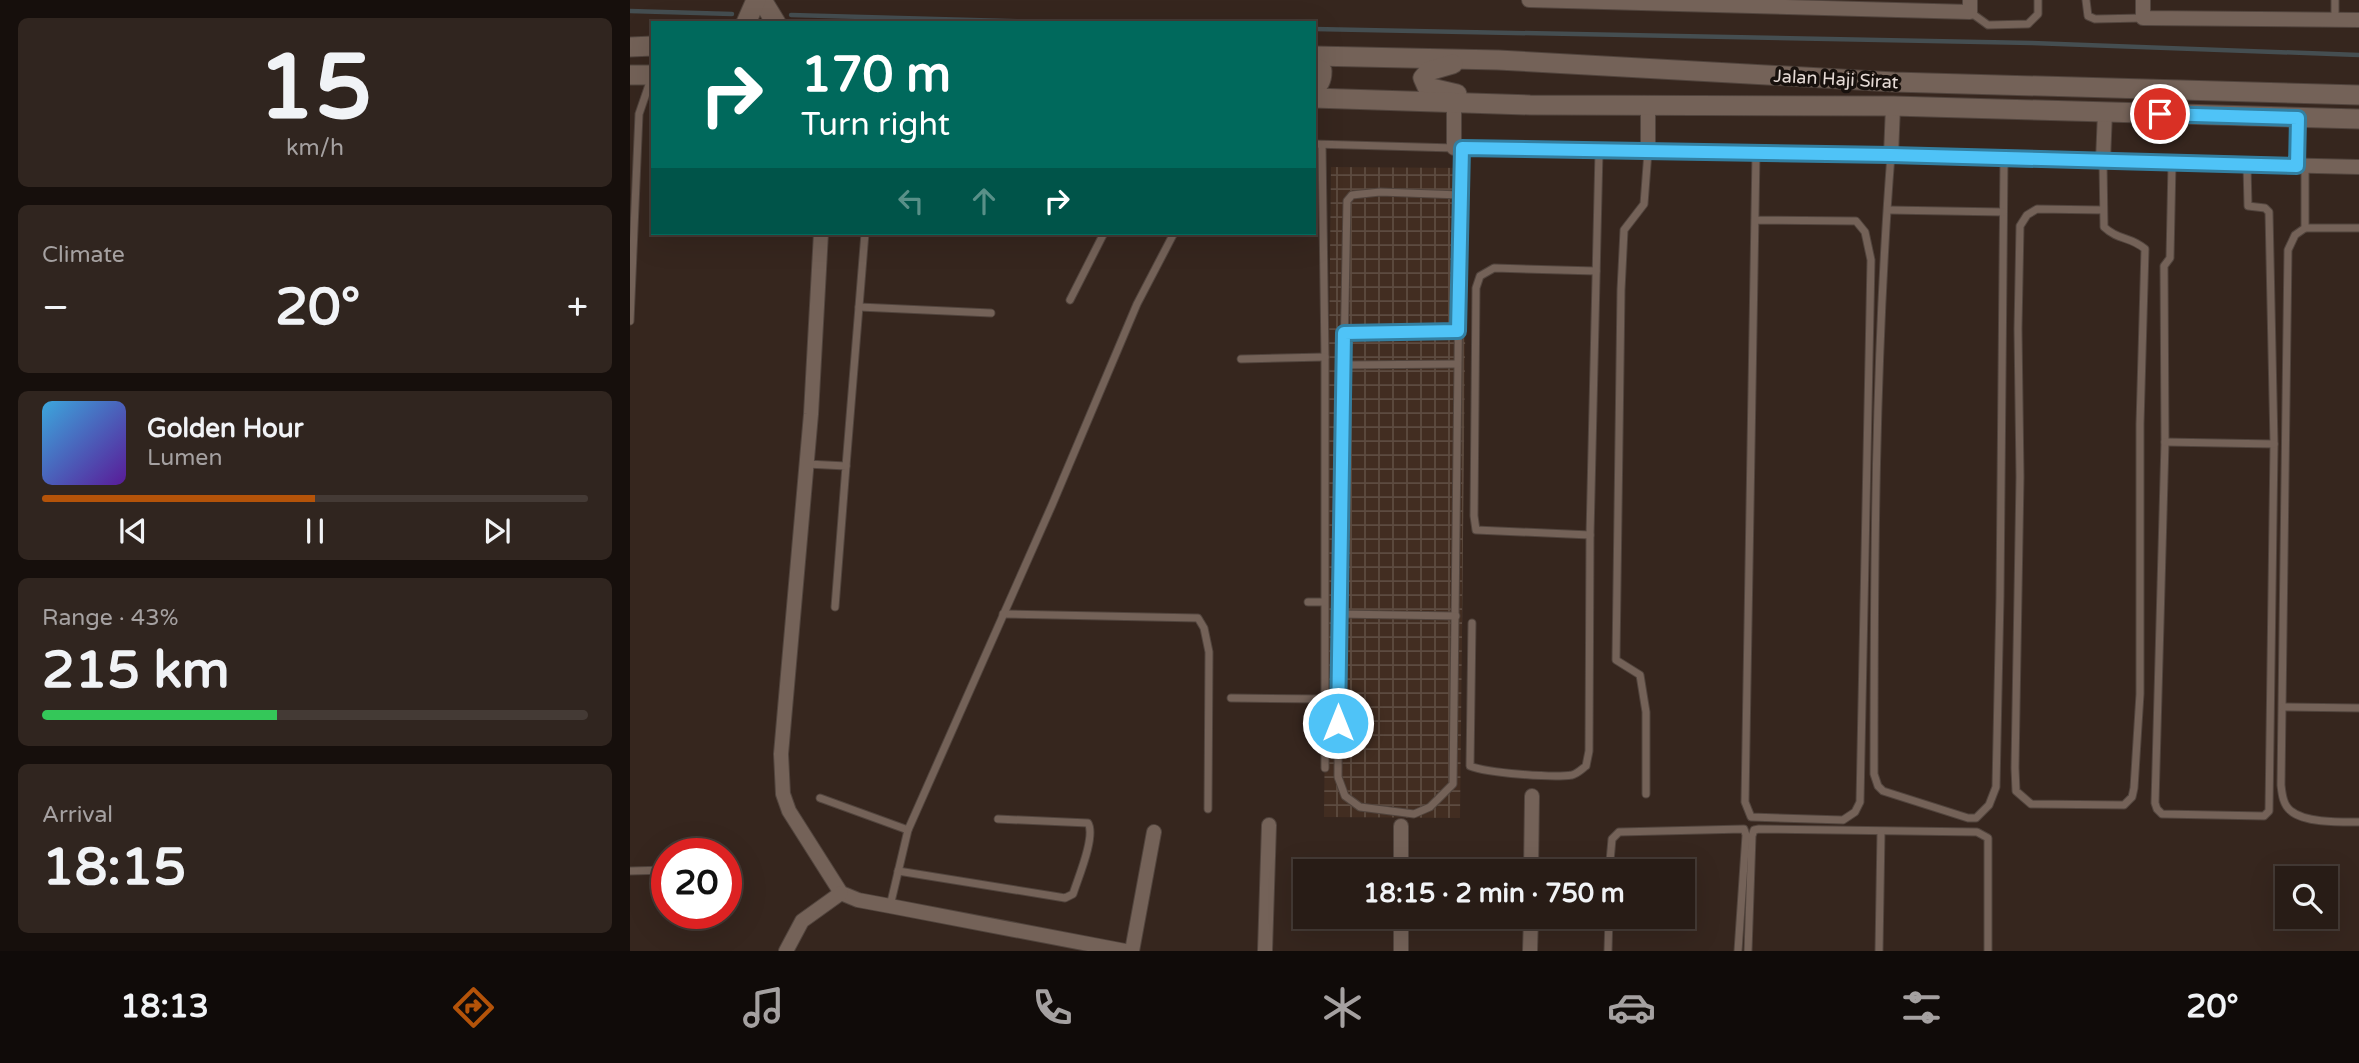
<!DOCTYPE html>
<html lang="en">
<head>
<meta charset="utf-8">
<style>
  :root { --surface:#281c16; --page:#30251f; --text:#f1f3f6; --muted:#a5a1a1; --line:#443a35; --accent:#b45309 }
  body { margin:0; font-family:"Varela Round",sans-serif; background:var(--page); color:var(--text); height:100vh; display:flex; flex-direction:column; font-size:26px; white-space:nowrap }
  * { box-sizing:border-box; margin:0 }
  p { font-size:23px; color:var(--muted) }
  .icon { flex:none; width:38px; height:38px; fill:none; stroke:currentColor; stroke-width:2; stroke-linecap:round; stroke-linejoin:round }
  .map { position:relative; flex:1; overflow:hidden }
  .panel { display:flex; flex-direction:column; gap:18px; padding:18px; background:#160f0c; width:630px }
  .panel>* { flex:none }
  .banner { position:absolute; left:21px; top:21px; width:665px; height:214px; border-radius:0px; box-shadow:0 7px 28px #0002,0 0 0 2px var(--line); background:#00695c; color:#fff; overflow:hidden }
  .buttons { position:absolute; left:1645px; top:866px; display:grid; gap:14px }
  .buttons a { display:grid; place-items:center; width:63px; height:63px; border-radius:0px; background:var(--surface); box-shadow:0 7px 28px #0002,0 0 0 2px var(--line); font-size:35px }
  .speed { position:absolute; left:21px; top:838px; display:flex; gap:14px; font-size:35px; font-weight:700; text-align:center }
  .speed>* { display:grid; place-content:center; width:91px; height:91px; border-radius:50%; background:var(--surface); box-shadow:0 7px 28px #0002,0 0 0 2px var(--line); line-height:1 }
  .speed .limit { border:10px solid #d22; background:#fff; color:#111 }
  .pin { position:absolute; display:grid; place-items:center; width:60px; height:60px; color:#fff; margin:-30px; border:4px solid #fff; border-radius:50%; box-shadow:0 2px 7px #0007 }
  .me { position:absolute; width:77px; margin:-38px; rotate:0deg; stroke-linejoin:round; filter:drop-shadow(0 0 5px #0008) }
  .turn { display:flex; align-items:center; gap:24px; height:147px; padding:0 35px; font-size:32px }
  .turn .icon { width:91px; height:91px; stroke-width:2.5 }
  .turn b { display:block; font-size:49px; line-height:60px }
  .lanes { display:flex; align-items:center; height:66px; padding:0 35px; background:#0003; justify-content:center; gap:35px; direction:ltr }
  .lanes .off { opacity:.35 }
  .big { font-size:52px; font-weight:800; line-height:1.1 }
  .panel .card { flex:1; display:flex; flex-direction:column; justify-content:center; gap:10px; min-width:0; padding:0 24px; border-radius:10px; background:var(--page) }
  .panel .dial { align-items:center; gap:0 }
  .dial b { font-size:91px; line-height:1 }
  .song { display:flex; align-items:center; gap:21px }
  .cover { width:84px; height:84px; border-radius:10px; background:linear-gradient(135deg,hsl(200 70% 55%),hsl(270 70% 35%)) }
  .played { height:7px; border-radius:4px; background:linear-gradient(90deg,var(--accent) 50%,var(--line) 50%) }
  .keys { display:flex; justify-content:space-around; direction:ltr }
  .heat { display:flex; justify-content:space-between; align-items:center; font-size:38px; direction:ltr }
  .charge { height:10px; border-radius:5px; background:linear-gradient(90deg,#34c759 43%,var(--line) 0) }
  .trip { position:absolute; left:663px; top:859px; width:402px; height:70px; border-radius:0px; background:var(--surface); box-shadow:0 7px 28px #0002,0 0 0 2px var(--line); font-weight:800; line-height:70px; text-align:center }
  .tab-bar { display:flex; height:112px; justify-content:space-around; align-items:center; background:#100b09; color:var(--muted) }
  .tab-bar .icon { width:49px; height:49px }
  .tab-bar .selected { color:var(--accent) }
  .tab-bar b { font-size:32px; color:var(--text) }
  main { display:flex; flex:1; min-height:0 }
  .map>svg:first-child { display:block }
  .industrial { fill:url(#industrial-grid) }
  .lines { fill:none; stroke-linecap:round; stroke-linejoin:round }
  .stream { stroke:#454e51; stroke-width:4.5 }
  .service-casing { stroke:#51443d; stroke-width:9 }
  .minor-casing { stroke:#51443d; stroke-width:16 }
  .secondary-casing { stroke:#51443d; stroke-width:21 }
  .service { stroke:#746258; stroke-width:7 }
  .minor { stroke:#746258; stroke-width:14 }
  .secondary { stroke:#746258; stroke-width:19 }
  .route-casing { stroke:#337fa1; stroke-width:18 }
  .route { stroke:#4fc3f7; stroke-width:12 }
  .labels { text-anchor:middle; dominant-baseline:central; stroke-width:7; stroke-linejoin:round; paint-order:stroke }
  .street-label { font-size:18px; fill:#e6dbd6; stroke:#18110d }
</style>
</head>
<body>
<main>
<section class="panel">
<div class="card dial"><b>15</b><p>km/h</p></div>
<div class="card"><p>Climate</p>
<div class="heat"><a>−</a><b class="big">20°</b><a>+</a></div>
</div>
<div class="card">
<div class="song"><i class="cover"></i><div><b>Golden Hour</b><p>Lumen</p></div></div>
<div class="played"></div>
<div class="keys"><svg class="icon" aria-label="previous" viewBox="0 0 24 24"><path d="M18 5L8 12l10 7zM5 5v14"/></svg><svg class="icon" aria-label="pause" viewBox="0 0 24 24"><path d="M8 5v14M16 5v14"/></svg><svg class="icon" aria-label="next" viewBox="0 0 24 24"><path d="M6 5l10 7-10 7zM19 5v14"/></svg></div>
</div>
<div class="card"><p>Range · 43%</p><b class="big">215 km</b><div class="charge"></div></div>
<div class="card"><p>Arrival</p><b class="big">18:15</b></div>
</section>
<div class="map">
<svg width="1729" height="951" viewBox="0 0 1729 951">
  <defs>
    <pattern id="industrial-grid" width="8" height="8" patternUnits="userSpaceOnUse" patternTransform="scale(1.75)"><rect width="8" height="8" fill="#422d21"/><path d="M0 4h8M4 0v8" fill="none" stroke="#5d4b40"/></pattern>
  </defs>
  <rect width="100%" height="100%" fill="#36261e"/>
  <polygon class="industrial" points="701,167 837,168 830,818 694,817"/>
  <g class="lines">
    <g class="stream">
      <polyline points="0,11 102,14"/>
      <polyline points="161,15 449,23"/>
      <polyline points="684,29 1402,43 1729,55"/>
    </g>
    <defs>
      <g id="service">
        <polyline points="1456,0 1458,16 1465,19 1513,18"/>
        <polyline points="1340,12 1358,25 1398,24 1408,14 1408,0"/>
        <polyline points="1705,20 1705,0"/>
        <polyline points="684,144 824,148"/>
        <polyline points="692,145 695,357 695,768"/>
        <path d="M 1261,155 C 1245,360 1244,568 1244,774 L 1248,786 L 1253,791 L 1338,818 L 1346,818 L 1359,805 L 1366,787 L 1370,597 L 1374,158"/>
        <path d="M 1473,162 L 1474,227 C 1489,241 1500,236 1515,249 L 1510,424 L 1510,694 L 1504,788 L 1502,797 L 1494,805 L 1401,804 L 1386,791 L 1385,768 L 1390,477 L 1388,329 L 1390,226 L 1397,215 L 1407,209 L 1473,210"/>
        <polyline points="1542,163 1540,258 1534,266 1535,442 1525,803 1527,809 1532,814 1634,816 1639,811 1644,444 1639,212 1635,208 1618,206 1617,165"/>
        <path d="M 1675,167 L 1675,228 L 1665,235 L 1658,250 L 1651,785 C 1652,794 1653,805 1661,811 C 1675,823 1711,822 1729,822"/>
        <polygon points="750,192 830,195 823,784 800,807 784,814 730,807 715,796 708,777 709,614 717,201 722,195"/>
        <polyline points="830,195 832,148"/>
        <polyline points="1258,210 1373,212"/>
        <polyline points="1125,220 1226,221 1235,232 1241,260 1230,802 1225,812 1213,820 1121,817 1115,802 1126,153"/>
        <polyline points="1675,228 1729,228"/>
        <polyline points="440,300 474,233"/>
        <polyline points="229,307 361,313"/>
        <polyline points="0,321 9,114 22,76"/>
        <polyline points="714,333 828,331"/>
        <polyline points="611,359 695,357"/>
        <polyline points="714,365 827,364"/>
        <polyline points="1535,442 1644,444"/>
        <polyline points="177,464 216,466 205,607"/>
        <polyline points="216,466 235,233"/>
        <polyline points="960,535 846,530 844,516 846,288 850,276 864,268 966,271"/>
        <polyline points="678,602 694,602"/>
        <polyline points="373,614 568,618 574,628 579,652 578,809"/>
        <polyline points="709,614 826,616"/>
        <path d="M 842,623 L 840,766 C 857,773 923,778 942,775 C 947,774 952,769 956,766 L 959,751 L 960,535 L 969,151"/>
        <polyline points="601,698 694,699"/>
        <polyline points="1653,707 1729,708"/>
        <polyline points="1016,794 1016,712 1010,675 986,660 991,290 994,230 1014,204 1018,152"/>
        <polyline points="190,798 278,830"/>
        <polyline points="0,871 37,870"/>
        <path d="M 268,871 L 423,896 L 435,898 L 443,894 C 448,878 466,836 458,823 L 368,819"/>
        <polyline points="979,872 982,839 989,832 1114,829 1116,835 1108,951"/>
        <polyline points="260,906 278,830 422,505 507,304 544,233"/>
        <polyline points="978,951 979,917"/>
        <polyline points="1118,951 1122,836 1124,830 1129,829 1347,832 1358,838 1358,951"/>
        <polyline points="1249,951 1251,832"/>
      </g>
      <g id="minor">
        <polyline points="899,0 1340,12 1340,0"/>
        <polyline points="1513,0 1513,18 1729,20"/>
        <polyline points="824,102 824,148 1261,155"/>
        <polyline points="1018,106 1018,152"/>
        <polyline points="1263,106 1261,155 1729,167"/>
        <polyline points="1473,161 1475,112"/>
        <polyline points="1667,166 1668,118"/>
        <polyline points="191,233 181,414 151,754 153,794 159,811 211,893 228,900 260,906 495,951"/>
        <polyline points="771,872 771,826"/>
        <polyline points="901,872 902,796"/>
        <polyline points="156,951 172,921 211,893"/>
        <polyline points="502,951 524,832"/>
        <polyline points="635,951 639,825"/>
        <polyline points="771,951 771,917"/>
        <polyline points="900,951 901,917"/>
      </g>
      <g id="secondary">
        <polyline points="132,0 146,23"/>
        <polyline points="116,23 126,0"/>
        <polyline points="0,47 23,46"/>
        <polyline points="684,56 868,60 1264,82 1729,95"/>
        <polyline points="823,64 799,71 793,78 797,87 827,94"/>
        <path d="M 684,67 L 692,71 C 692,78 691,84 684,87"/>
        <polyline points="0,75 23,75"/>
        <polyline points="684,98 900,105 1263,106 1729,119"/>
      </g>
    </defs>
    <use href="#service" class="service-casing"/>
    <use href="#minor" class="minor-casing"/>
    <use href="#secondary" class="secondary-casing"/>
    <use href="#service" class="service"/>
    <use href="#minor" class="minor"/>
    <use href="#secondary" class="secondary"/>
  </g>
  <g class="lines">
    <defs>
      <polyline id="route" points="708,723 714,333 828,331 832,148 1261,155 1667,166 1668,118 1530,114"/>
    </defs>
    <use href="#route" class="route-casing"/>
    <use href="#route" class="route"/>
  </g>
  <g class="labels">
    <g class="street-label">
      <text transform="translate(1206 79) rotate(3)">Jalan Haji Sirat</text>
    </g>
  </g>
</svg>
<div class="buttons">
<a><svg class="icon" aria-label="search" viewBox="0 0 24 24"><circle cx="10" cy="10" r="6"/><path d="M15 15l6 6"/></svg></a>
</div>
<div class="speed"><div class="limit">20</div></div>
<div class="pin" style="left:1530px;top:114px;background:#d93025"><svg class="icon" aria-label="arrive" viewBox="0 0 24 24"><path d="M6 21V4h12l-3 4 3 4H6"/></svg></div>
<svg class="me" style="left:708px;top:723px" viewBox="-20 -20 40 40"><circle r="17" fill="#4fc3f7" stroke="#fff" stroke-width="3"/><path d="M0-11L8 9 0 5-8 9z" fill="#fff"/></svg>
<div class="trip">18:15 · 2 min · 750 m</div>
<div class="banner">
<div class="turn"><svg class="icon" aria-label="right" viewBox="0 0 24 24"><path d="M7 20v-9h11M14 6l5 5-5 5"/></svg><div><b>170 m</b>Turn right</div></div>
<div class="lanes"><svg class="icon off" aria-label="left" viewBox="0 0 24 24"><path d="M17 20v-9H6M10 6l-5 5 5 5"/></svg><svg class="icon off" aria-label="ahead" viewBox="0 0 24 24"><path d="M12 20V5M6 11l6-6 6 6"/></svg><svg class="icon" aria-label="right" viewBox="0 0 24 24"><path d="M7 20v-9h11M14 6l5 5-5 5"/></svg></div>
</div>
</div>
</main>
<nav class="tab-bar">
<b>18:13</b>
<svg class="icon selected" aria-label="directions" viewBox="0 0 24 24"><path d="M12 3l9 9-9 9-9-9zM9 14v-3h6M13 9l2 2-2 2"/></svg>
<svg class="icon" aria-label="music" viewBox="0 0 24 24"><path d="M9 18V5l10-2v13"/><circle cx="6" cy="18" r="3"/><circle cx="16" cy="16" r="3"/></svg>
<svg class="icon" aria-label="phone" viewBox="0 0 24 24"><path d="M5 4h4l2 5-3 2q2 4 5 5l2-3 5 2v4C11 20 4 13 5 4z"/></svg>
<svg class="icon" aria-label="climate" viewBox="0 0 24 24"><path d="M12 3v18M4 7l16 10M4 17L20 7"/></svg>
<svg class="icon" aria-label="car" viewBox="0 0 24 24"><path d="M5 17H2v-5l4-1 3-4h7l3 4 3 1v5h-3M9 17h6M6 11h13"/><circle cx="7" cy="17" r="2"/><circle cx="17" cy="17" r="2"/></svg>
<svg class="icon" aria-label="filters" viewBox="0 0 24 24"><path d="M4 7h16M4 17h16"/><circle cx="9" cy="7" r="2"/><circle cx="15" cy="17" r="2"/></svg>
<b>20°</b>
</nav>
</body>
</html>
